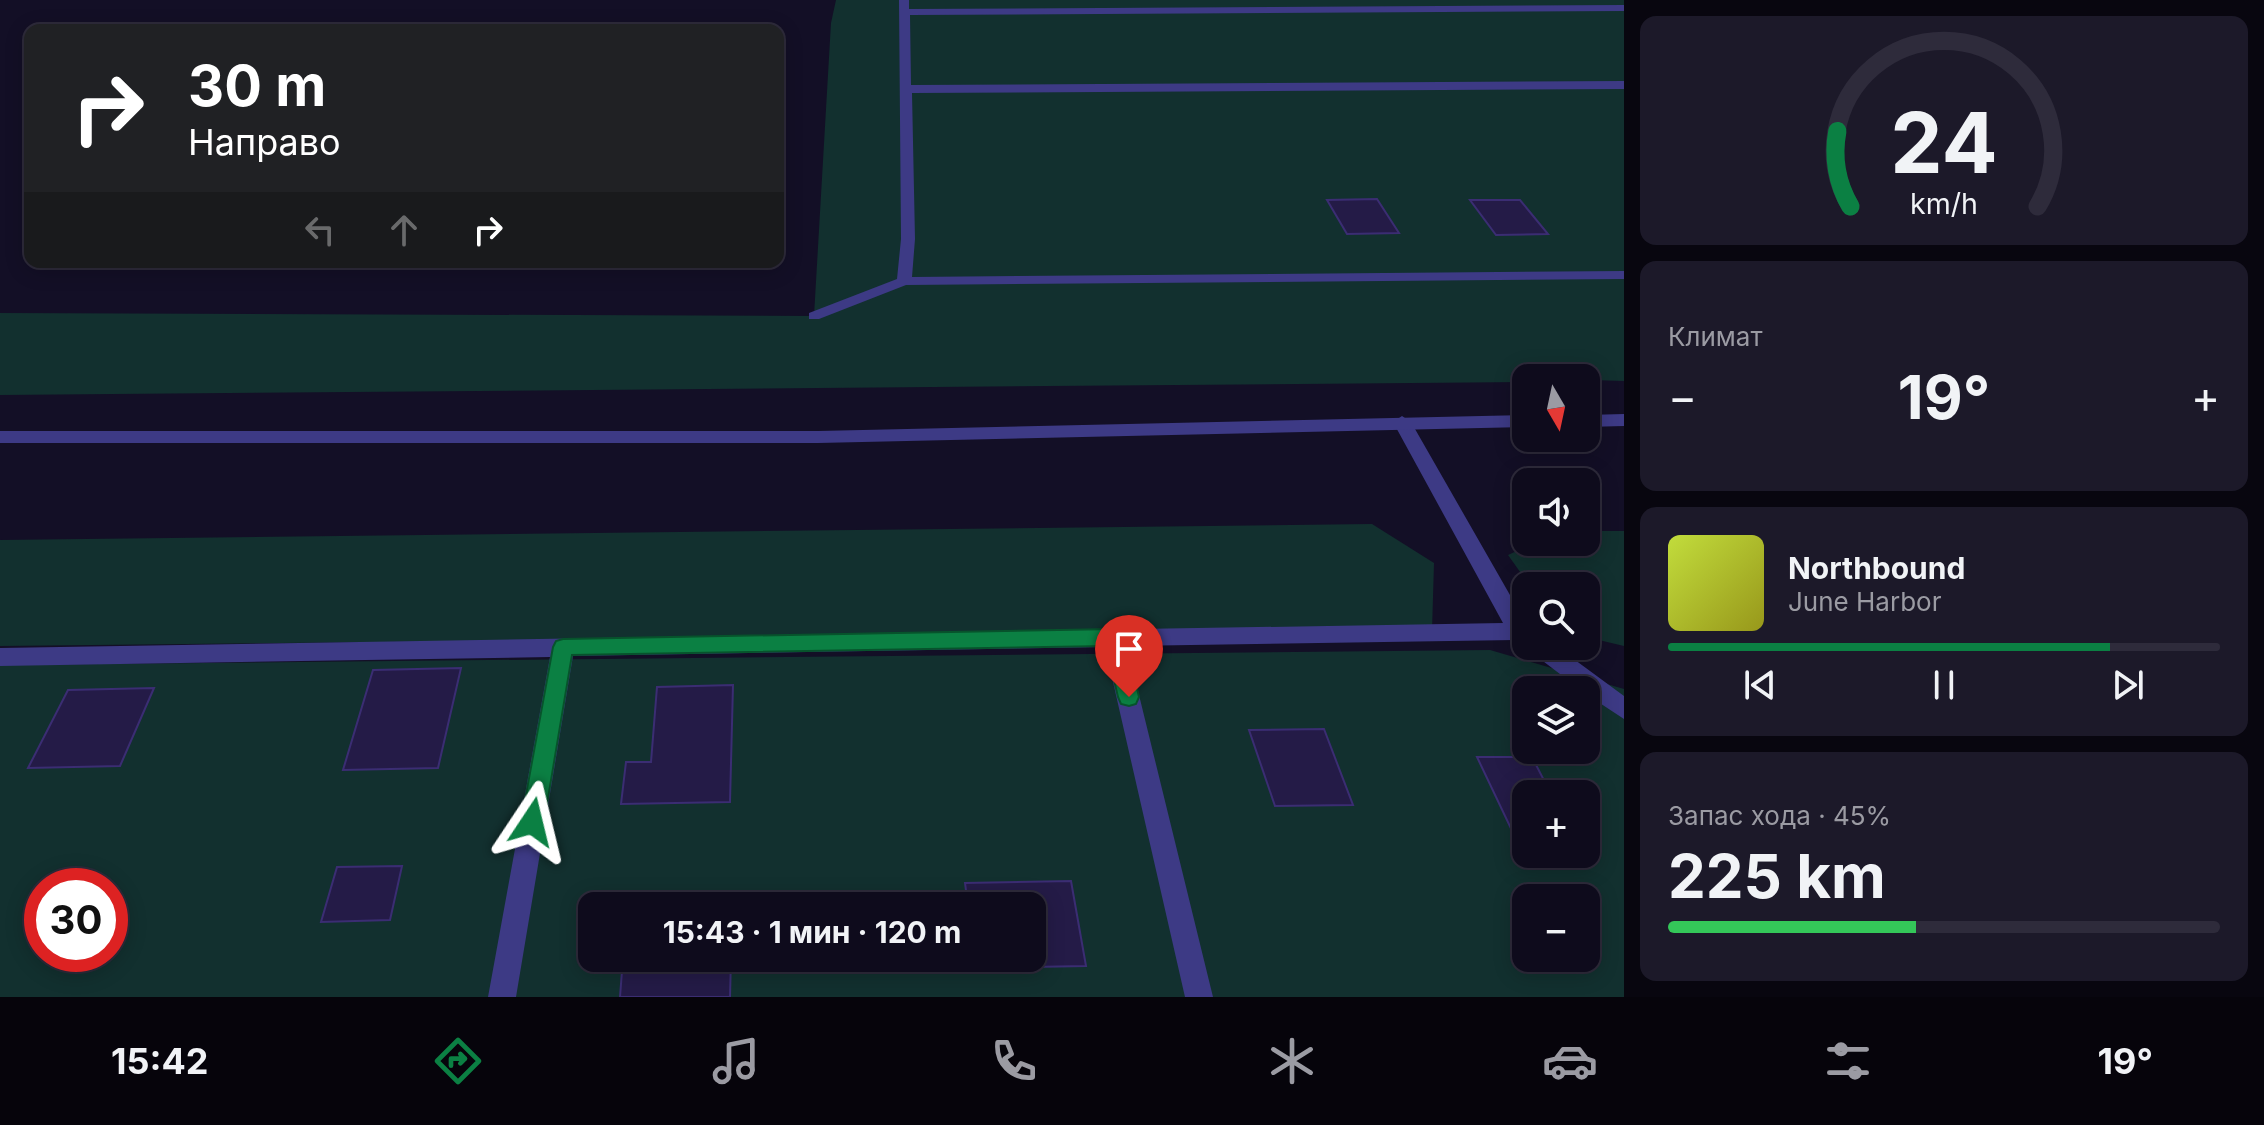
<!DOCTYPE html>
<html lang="ru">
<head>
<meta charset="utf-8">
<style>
  :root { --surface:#0e0b1c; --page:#1c1929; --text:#f1f3f6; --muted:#9b9ba3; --line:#2e2b3b; --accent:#0b8043 }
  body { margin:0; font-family:Inter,sans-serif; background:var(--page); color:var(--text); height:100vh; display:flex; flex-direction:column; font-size:30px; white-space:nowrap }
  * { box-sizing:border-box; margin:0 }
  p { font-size:26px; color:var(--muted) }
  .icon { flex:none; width:44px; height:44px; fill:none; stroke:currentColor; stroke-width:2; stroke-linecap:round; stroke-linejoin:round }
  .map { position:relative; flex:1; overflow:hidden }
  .drawer { display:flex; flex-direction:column; gap:16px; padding:16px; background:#08060f; width:640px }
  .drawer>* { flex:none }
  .banner { position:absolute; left:24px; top:24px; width:760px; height:244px; border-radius:16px; box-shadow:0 4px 20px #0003,0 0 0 2px var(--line); background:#202124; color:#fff; overflow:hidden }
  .needle { width:52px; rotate:171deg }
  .controls { position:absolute; left:1512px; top:364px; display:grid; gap:16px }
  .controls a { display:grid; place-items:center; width:88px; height:88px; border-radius:16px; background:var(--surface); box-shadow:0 4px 20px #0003,0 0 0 2px var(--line); font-size:40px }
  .speed { position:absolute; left:24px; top:868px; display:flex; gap:16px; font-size:40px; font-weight:700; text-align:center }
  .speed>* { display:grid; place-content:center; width:104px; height:104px; border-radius:50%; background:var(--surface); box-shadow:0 4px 20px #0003,0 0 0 2px var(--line); line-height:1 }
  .speed .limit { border:12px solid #d22; background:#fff; color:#111 }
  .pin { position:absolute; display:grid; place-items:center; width:68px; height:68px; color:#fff; margin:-82px -34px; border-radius:50% 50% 50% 0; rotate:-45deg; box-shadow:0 0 8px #0007 }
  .pin .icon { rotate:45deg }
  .me { position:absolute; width:88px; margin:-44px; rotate:10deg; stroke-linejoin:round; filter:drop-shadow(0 0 6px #0008) }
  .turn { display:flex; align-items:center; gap:28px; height:168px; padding:0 32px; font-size:36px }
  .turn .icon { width:104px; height:104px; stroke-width:2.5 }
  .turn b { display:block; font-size:56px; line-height:68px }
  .lanes { display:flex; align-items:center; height:76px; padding:0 32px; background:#0003; justify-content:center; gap:40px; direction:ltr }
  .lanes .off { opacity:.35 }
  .big { font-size:60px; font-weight:700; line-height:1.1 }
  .drawer .card { flex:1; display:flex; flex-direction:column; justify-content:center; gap:12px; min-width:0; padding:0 28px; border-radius:16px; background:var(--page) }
  .drawer .dial { align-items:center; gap:0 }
  .dial svg { height:208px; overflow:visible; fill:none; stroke:var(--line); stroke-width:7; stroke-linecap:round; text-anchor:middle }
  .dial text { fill:var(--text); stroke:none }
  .song { display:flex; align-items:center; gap:24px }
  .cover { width:96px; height:96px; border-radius:12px; background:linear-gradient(135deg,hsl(70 70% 55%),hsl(60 70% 35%)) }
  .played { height:8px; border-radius:4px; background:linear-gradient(90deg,var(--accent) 80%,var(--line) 80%) }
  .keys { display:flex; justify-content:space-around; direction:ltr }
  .heat { display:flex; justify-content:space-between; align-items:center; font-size:44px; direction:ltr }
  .charge { height:12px; border-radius:6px; background:linear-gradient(90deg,#34c759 45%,var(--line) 0) }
  .trip { position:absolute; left:578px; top:892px; width:468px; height:80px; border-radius:16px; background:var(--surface); box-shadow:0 4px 20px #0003,0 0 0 2px var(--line); font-weight:700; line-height:80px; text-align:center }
  .tab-bar { display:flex; height:128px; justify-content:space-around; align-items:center; background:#06040b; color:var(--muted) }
  .tab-bar .icon { width:56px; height:56px }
  .tab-bar .selected { color:var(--accent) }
  .tab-bar b { font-size:36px; color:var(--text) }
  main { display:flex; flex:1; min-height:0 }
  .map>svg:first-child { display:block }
  .green { fill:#12302f; fill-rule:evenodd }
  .building { fill:#241b47; stroke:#3b2d73; stroke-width:2 }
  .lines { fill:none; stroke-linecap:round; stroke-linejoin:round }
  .service { fill:#3d3a85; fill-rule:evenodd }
  .minor { fill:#3d3a85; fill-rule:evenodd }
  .tertiary { fill:#3d3a85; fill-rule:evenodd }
  .route { fill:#0b8043; stroke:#07532c; stroke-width:2 }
</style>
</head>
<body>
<main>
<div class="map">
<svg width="1624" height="997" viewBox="0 0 1624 997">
  <rect width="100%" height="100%" fill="#130f26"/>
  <g class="green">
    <polygon points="836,0 1624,0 1624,381 1526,378 1526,382 0,395 0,313 814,316 831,23"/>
    <polygon points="1372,524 1434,563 1432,631 0,646 0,540"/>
    <polygon points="1586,531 1624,531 1624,646 1586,637 1586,586 1530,586 1508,555 1536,542 1586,542"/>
    <path d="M 1490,650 L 1624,689 L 1624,997 L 0,997 L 0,665 ZM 1526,690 L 1586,690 L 1586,750 L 1526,750 ZM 1526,794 L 1586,794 L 1586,854 L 1526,854 ZM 42,886 L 110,886 L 110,954 L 42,954 ZM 1526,898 L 1586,898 L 1586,958 L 1526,958 ZM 592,906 L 1032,906 L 1032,958 L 592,958 Z"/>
  </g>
  <g class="building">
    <polygon points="1377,199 1399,233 1347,234 1327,200"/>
    <polygon points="1470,200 1520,200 1548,234 1496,235"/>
    <polygon points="461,668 438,768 343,770 373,670"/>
    <polygon points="733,685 730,802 621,804 626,762 651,762 657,687"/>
    <polygon points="154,688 120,766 28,768 68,690"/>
    <polygon points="1324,729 1353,805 1275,806 1249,730"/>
    <polygon points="1477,757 1532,757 1551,794 1526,794 1526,860"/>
    <polygon points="402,866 390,920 321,922 337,867"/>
    <polygon points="1071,881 1086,966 975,968 974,958 1032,958 1032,906 968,906 965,883"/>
    <polygon points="732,901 732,906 628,906 629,903"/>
    <polygon points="623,958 731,958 730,997 620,997"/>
  </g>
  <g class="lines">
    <polygon class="service" points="899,0 909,0 909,9 1624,5 1624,11 910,15 911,85 1624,81 1624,89 912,93 915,239 912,277 1624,271 1624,279 906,285 819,319 809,319 809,313 897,279 901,239"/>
    <g class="minor">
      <polygon points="1402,416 1411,422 1526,623 1526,645 1515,640 1127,646 1213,997 1185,997 1105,647 573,656 516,997 488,997 550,657 0,666 0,648 1503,623 1393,422"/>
      <polygon points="1528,646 1556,646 1624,696 1624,719 1586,694 1586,690 1581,690 1531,652"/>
    </g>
    <g class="tertiary">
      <polygon points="1624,414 1624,426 1586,427 1586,415"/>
      <polygon points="1526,415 1526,427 818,443 0,443 0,431 818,431"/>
    </g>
  </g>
  <polygon class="route" points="1114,629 1122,632 1125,637 1139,697 1136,704 1129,706 1121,704 1118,697 1106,646 572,655 544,822 540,829 532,832 524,829 521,822 553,647 556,641 563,639"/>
</svg>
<div class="controls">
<a><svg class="needle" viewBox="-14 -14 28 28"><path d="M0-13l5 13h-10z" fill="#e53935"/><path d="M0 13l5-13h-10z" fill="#9b9ba3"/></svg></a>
<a><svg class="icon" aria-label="sound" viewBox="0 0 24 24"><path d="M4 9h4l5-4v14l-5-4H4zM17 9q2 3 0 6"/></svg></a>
<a><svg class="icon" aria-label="search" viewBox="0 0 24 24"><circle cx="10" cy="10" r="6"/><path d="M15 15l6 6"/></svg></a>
<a><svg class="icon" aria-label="layers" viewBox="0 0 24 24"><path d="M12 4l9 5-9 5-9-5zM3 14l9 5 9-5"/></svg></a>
<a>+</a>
<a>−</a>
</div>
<div class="speed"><div class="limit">30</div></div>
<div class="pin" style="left:1129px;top:697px;background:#d93025"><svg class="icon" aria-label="arrive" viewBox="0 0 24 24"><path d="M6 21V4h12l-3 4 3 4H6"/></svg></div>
<svg class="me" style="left:532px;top:822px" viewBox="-20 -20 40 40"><path d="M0-17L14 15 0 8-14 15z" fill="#0b8043" stroke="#fff" stroke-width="4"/></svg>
<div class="trip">15:43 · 1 мин · 120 m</div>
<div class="banner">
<div class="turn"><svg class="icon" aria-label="right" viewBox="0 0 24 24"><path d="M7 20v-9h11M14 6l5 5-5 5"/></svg><div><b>30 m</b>Направо</div></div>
<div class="lanes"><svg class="icon off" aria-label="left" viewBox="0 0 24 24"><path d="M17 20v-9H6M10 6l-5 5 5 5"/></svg><svg class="icon off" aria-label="ahead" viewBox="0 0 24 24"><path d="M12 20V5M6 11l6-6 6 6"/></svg><svg class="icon" aria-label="right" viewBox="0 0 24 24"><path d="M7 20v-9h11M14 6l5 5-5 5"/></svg></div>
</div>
</div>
<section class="drawer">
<div class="card dial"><svg viewBox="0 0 100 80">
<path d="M14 69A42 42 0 1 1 86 69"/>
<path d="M14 69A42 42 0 0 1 9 40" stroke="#0b8043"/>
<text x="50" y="56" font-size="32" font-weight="700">24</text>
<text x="50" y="72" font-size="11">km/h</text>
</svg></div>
<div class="card"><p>Климат</p>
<div class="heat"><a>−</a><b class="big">19°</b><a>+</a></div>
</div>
<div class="card">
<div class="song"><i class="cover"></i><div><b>Northbound</b><p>June Harbor</p></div></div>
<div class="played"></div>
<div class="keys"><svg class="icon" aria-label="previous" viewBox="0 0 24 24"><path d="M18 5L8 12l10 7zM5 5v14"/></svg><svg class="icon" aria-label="pause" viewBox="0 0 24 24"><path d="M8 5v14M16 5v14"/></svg><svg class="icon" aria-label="next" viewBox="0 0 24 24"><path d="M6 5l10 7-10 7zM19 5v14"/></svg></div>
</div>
<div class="card"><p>Запас хода · 45%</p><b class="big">225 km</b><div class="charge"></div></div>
</section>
</main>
<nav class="tab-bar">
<b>15:42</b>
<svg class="icon selected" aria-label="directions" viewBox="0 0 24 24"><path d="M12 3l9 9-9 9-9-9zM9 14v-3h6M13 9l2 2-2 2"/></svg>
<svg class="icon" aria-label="music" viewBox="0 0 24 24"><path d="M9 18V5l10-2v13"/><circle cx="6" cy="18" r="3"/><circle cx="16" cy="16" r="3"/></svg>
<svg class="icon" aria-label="phone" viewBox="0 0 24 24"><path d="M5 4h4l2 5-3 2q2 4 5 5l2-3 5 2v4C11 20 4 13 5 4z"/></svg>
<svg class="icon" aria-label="climate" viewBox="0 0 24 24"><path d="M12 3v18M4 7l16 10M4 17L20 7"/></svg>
<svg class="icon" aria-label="car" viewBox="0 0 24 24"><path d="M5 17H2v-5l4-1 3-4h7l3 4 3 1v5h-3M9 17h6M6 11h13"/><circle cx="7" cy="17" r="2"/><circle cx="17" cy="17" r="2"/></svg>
<svg class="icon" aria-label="filters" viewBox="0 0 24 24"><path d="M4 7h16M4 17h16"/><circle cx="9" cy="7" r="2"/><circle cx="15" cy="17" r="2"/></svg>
<b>19°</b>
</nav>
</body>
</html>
